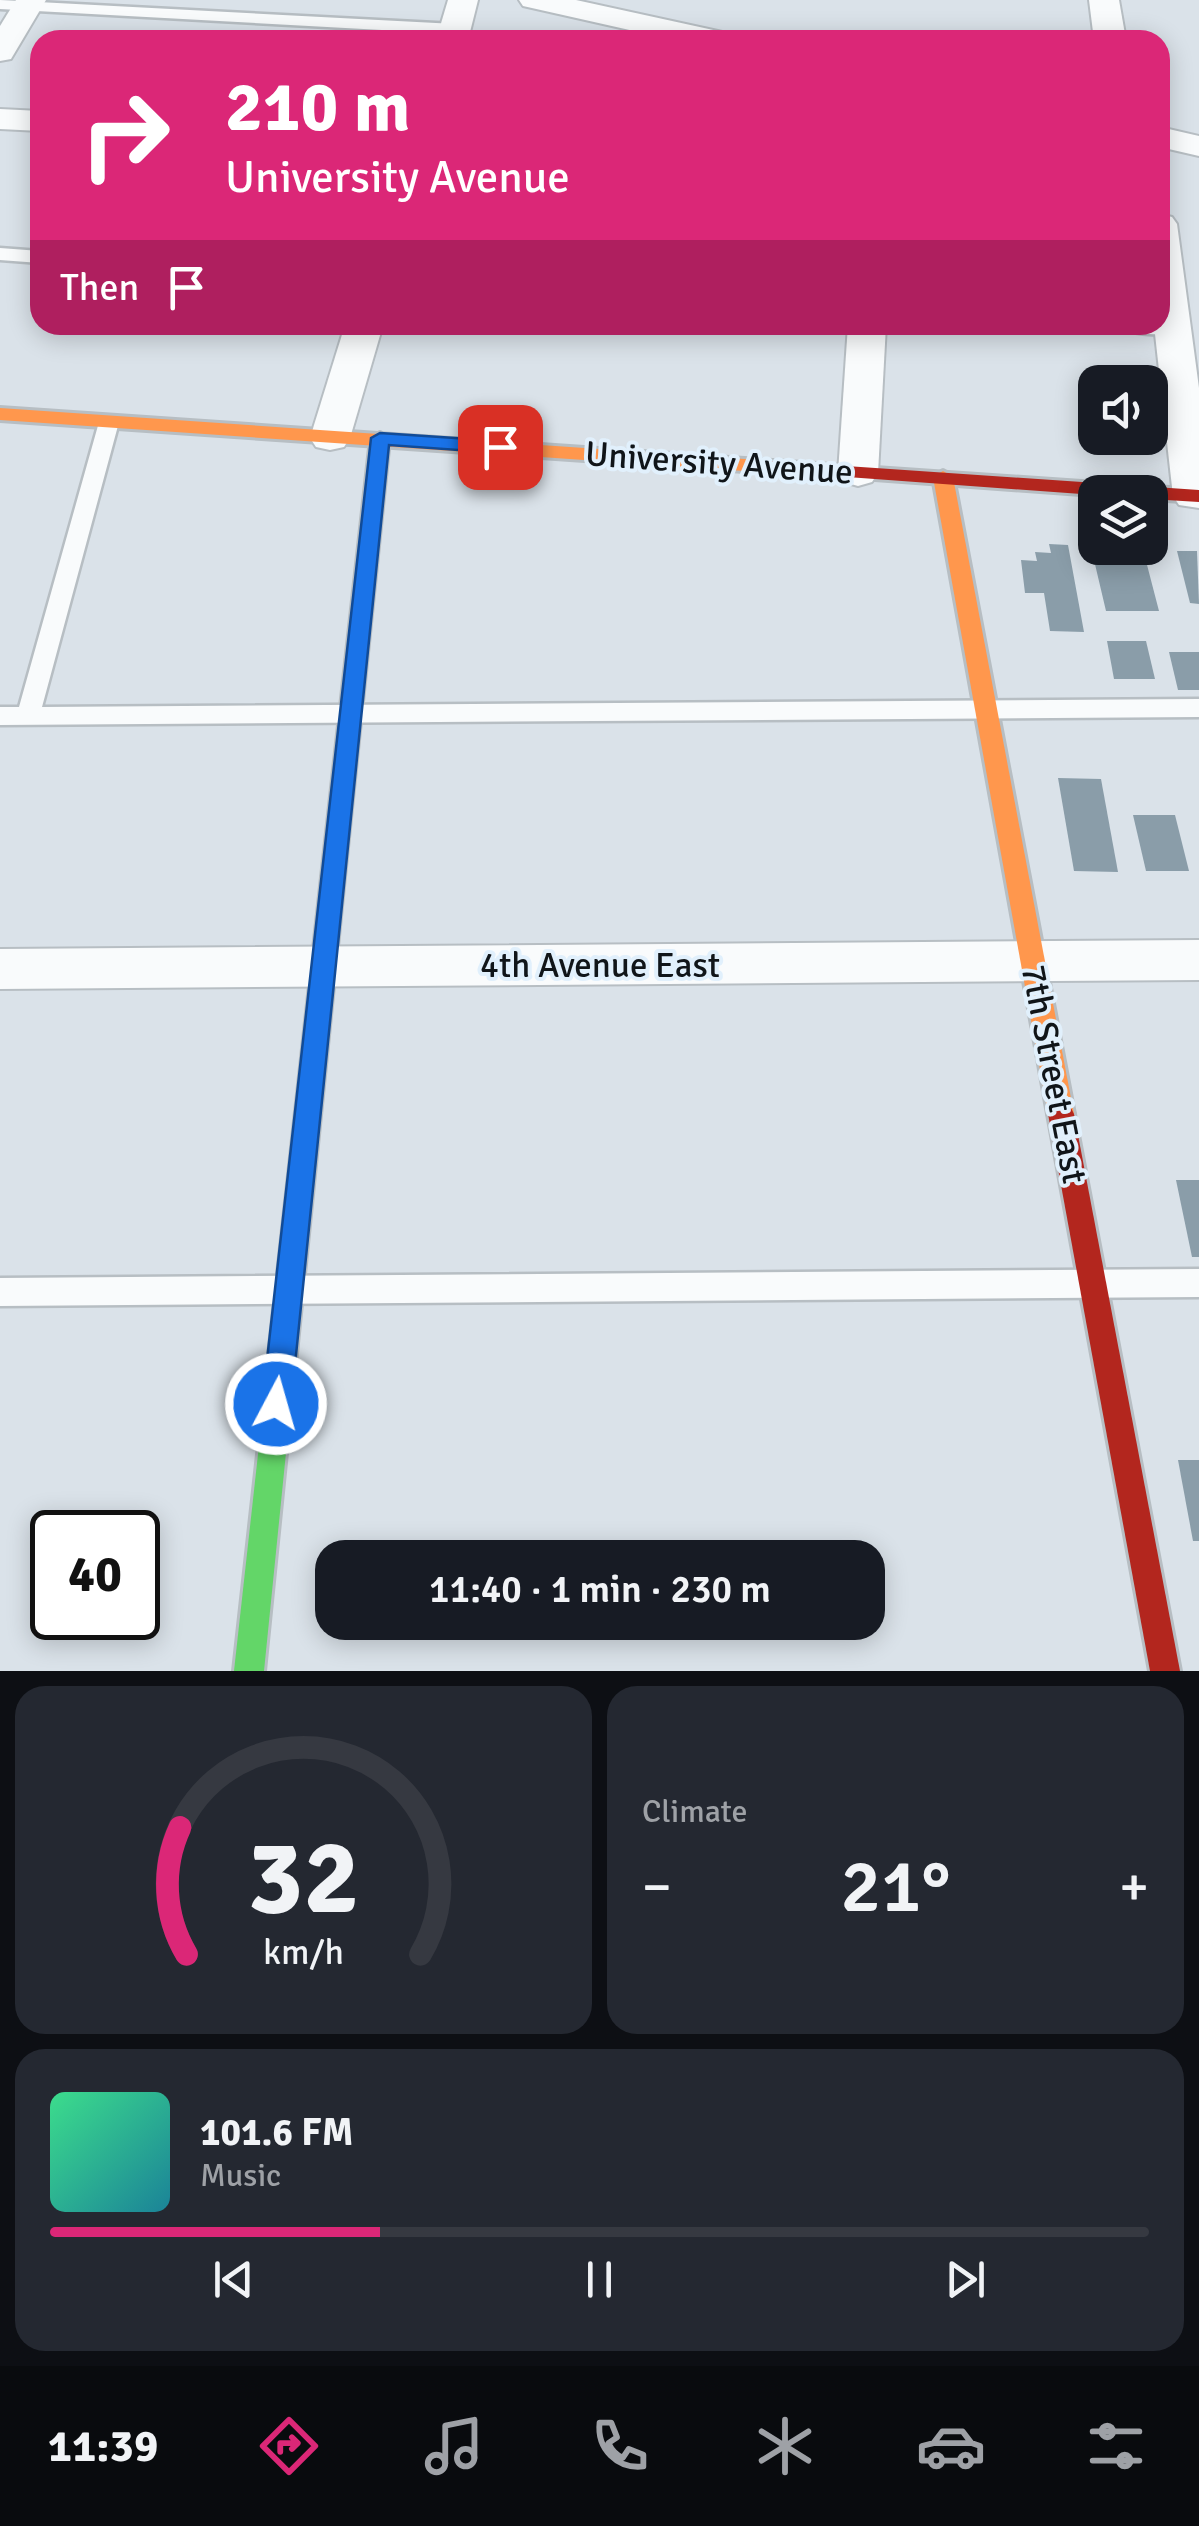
<!DOCTYPE html>
<html lang="en">
<head>
<meta charset="utf-8">
<style>
  :root { --surface:#171b24; --page:#242831; --text:#f1f3f6; --muted:#9ea1a6; --line:#363941; --accent:#db2777 }
  body { margin:0; font-family:Signika,sans-serif; background:var(--page); color:var(--text); height:100vh; display:flex; flex-direction:column; font-size:38px; white-space:nowrap }
  * { box-sizing:border-box; margin:0 }
  p { font-size:32px; color:var(--muted) }
  .icon { flex:none; width:55px; height:55px; fill:none; stroke:currentColor; stroke-width:2; stroke-linecap:round; stroke-linejoin:round }
  .map { position:relative; height:1671px; overflow:hidden }
  .panel { display:flex; flex-direction:column; gap:15px; padding:15px; background:#0d0f14; flex:1 }
  .panel>* { flex:none }
  .top-card { position:absolute; left:30px; top:30px; width:1140px; height:305px; border-radius:30px; box-shadow:0 5px 25px #0003; background:#db2777; color:#fff; overflow:hidden }
  .tools { position:absolute; left:1078px; top:365px; display:grid; gap:20px }
  .tools a { display:grid; place-items:center; width:90px; height:90px; border-radius:20px; background:var(--surface); box-shadow:0 5px 25px #0003; font-size:50px }
  .speed { position:absolute; left:30px; top:1510px; display:flex; gap:20px; font-size:50px; font-weight:700; text-align:center }
  .speed>* { display:grid; place-content:center; width:130px; height:130px; border-radius:50%; background:var(--surface); box-shadow:0 5px 25px #0003; line-height:1 }
  .speed .limit { border:5px solid #111; border-radius:15px; background:#fff; color:#111 }
  .pin { position:absolute; display:grid; place-items:center; width:85px; height:85px; color:#fff; margin:-42px; border-radius:20px; box-shadow:0 5px 15px #0006 }
  .me { position:absolute; width:110px; margin:-55px; rotate:6deg; stroke-linejoin:round; filter:drop-shadow(0 0 8px #0008) }
  .turn { display:flex; align-items:center; gap:35px; height:210px; padding:0 30px; font-size:45px }
  .turn .icon { width:130px; height:130px; stroke-width:2.5 }
  .turn b { display:block; font-size:70px; line-height:85px }
  .then { display:flex; align-items:center; height:95px; padding:0 30px; background:#0003; gap:20px; font-size:38px }
  .big { font-size:75px; font-weight:600; line-height:1.1 }
  .panel .card { flex:1; display:flex; flex-direction:column; justify-content:center; gap:15px; min-width:0; padding:0 35px; border-radius:30px; background:var(--page) }
  .panel .dial { align-items:center; gap:0 }
  .dial svg { height:260px; overflow:visible; fill:none; stroke:var(--line); stroke-width:7; stroke-linecap:round; text-anchor:middle }
  .dial text { fill:var(--text); stroke:none }
  .song { display:flex; align-items:center; gap:30px }
  .cover { width:120px; height:120px; border-radius:15px; background:linear-gradient(135deg,hsl(150 70% 55%),hsl(190 70% 35%)) }
  .played { height:10px; border-radius:5px; background:linear-gradient(90deg,var(--accent) 30%,var(--line) 30%) }
  .keys { display:flex; justify-content:space-around; direction:ltr }
  .heat { display:flex; justify-content:space-between; align-items:center; font-size:55px; direction:ltr }
  .panel .tiles { flex:1; display:grid; gap:15px; grid-template-columns:1fr 1fr }
  .card:last-child { grid-column:span 2 }
  .trip { position:absolute; left:315px; top:1540px; width:570px; height:100px; border-radius:30px; background:var(--surface); box-shadow:0 5px 25px #0003; font-weight:600; line-height:100px; text-align:center }
  .menu { display:flex; height:160px; justify-content:space-around; align-items:center; background:#090b0e; color:var(--muted) }
  .menu .icon { width:70px; height:70px }
  .menu .selected { color:var(--accent) }
  .menu b { font-size:45px; color:var(--text) }
  .map>svg:first-child { display:block }
  .building { fill:#8a9da9 }
  .lines { fill:none; stroke-linecap:round; stroke-linejoin:round }
  .lane-casing { stroke:#b7bec3; stroke-width:5 }
  .street-casing { stroke:#b7bec3; stroke-width:4 }
  .fast-casing { stroke:#b7bec3; stroke-width:6 }
  .slow-casing { stroke:#b7bec3; stroke-width:6 }
  .jam-casing { stroke:#b7bec3; stroke-width:6 }
  .lane { fill:#f9fbfc; fill-rule:evenodd }
  .street { fill:#f9fbfc; fill-rule:evenodd }
  .fast { fill:#63d668; fill-rule:evenodd }
  .slow { fill:#ff974d; fill-rule:evenodd }
  .jam { fill:#b3261e; fill-rule:evenodd }
  .route { fill:#1a73e8; stroke:#114b97; stroke-width:2.5 }
  .labels { text-anchor:middle; dominant-baseline:central; stroke-width:8; stroke-linejoin:round; paint-order:stroke }
  .street-label { font-size:35px; fill:#101519; stroke:#e1f0fc }
</style>
</head>
<body>
<div class="map">
<svg width="1199" height="1671" viewBox="0 0 1199 1671">
  <rect width="100%" height="100%" fill="#dae2e9"/>
  <g class="building">
    <polygon points="1049,544 1068,545 1084,632 1050,631 1044,593 1025,593 1021,560 1037,561 1035,552 1051,553"/>
    <polygon points="1101,551 1128,551 1131,561 1146,561 1159,611 1106,611 1094,560 1103,559"/>
    <polygon points="1177,551 1197,551 1199,604 1190,603"/>
    <polygon points="1107,641 1146,641 1155,679 1114,679"/>
    <polygon points="1169,652 1199,652 1199,690 1178,690"/>
    <polygon points="1058,778 1101,779 1118,872 1074,871"/>
    <polygon points="1133,815 1175,815 1189,871 1146,871"/>
    <polygon points="1176,1180 1199,1180 1199,1257 1192,1257"/>
    <polygon points="1178,1460 1199,1460 1199,1541 1193,1541"/>
  </g>
  <g class="lines">
    <defs>
      <g id="lane">
        <polygon points="0,0 455,24 463,29 455,34 0,9"/>
        <polygon points="0,248 40,251 40,263 0,260"/>
        <path d="M 1160,321 L 1180,324 L 1183,328 C 1169,338 1128,335 1114,325 L 1160,325 Z"/>
        <polygon points="109,416 119,422 42,707 1199,699 1199,717 0,725 0,707 19,707 99,422"/>
        <polygon points="1199,1269 1199,1297 0,1306 0,1278"/>
      </g>
      <g id="street">
        <polygon points="16,0 46,0 11,59 0,61 0,26"/>
        <polygon points="448,0 478,0 468,40 436,40"/>
        <polygon points="519,0 576,0 727,33 732,40 674,40 523,6"/>
        <polygon points="1089,0 1119,0 1126,40 1094,40"/>
        <polygon points="0,109 40,111 40,131 0,129"/>
        <polygon points="1160,127 1199,136 1199,156 1160,147"/>
        <polygon points="1160,214 1172,217 1177,224 1199,388 1199,508 1179,505 1173,496 1154,325 1160,325"/>
        <polygon points="345,325 383,325 350,438 344,447 330,450 316,447 310,438"/>
        <polygon points="848,325 886,325 878,473 872,482 858,486 844,482 838,473"/>
        <polygon points="1199,940 1199,980 0,989 0,949"/>
      </g>
      <polygon id="fast" points="333,868 341,871 344,877 264,1671 234,1671 322,877 325,871"/>
      <g id="slow">
        <polygon points="0,408 759,460 768,466 759,472 0,420"/>
        <polygon points="943,471 953,477 1074,1114 1070,1122 1061,1125 1052,1122 1048,1114 933,477"/>
      </g>
      <g id="jam">
        <polygon points="380,433 389,439 344,877 341,883 325,883 322,877 371,439"/>
        <polygon points="759,460 1199,490 1199,502 1150,499 1150,492 1095,495 752,470 752,462"/>
        <polygon points="1061,1103 1070,1106 1074,1114 1180,1671 1150,1671 1048,1114 1052,1106"/>
      </g>
    </defs>
    <use href="#lane" class="lane-casing"/>
    <use href="#street" class="street-casing"/>
    <use href="#fast" class="fast-casing"/>
    <use href="#slow" class="slow-casing"/>
    <use href="#jam" class="jam-casing"/>
    <use href="#lane" class="lane"/>
    <use href="#street" class="street"/>
    <use href="#fast" class="fast"/>
    <use href="#slow" class="slow"/>
    <use href="#jam" class="jam"/>
  </g>
  <polygon class="route" points="380,433 500,441 509,447 500,453 389,445 291,1404 287,1414 276,1418 266,1414 262,1404 371,438"/>
  <g class="labels">
    <g class="street-label">
      <text transform="translate(719 463) rotate(4)">University Avenue</text>
      <text x="600" y="965">4th Avenue East</text>
      <text transform="translate(1054 1074) rotate(79)">7th Street East</text>
    </g>
  </g>
</svg>
<div class="tools">
<a><svg class="icon" aria-label="sound" viewBox="0 0 24 24"><path d="M4 9h4l5-4v14l-5-4H4zM17 9q2 3 0 6"/></svg></a>
<a><svg class="icon" aria-label="layers" viewBox="0 0 24 24"><path d="M12 4l9 5-9 5-9-5zM3 14l9 5 9-5"/></svg></a>
</div>
<div class="speed"><div class="limit">40</div></div>
<div class="pin" style="left:500px;top:447px;background:#d93025"><svg class="icon" aria-label="arrive" viewBox="0 0 24 24"><path d="M6 21V4h12l-3 4 3 4H6"/></svg></div>
<svg class="me" style="left:276px;top:1404px" viewBox="-20 -20 40 40"><circle r="17" fill="#1a73e8" stroke="#fff" stroke-width="3"/><path d="M0-11L8 9 0 5-8 9z" fill="#fff"/></svg>
<div class="trip">11:40 · 1 min · 230 m</div>
<div class="top-card">
<div class="turn"><svg class="icon" aria-label="right" viewBox="0 0 24 24"><path d="M7 20v-9h11M14 6l5 5-5 5"/></svg><div><b>210 m</b>University Avenue</div></div>
<div class="then">Then<svg class="icon" aria-label="arrive" viewBox="0 0 24 24"><path d="M6 21V4h12l-3 4 3 4H6"/></svg></div>
</div>
</div>
<section class="panel">
<div class="tiles">
<div class="card dial"><svg viewBox="0 0 100 80">
<path d="M14 69A42 42 0 1 1 86 69"/>
<path d="M14 69A42 42 0 0 1 12 30" stroke="#db2777"/>
<text x="50" y="56" font-size="32" font-weight="700">32</text>
<text x="50" y="72" font-size="11">km/h</text>
</svg></div>
<div class="card"><p>Climate</p>
<div class="heat"><a>−</a><b class="big">21°</b><a>+</a></div>
</div>
<div class="card">
<div class="song"><i class="cover"></i><div><b>101.6 FM</b><p>Music</p></div></div>
<div class="played"></div>
<div class="keys"><svg class="icon" aria-label="previous" viewBox="0 0 24 24"><path d="M18 5L8 12l10 7zM5 5v14"/></svg><svg class="icon" aria-label="pause" viewBox="0 0 24 24"><path d="M8 5v14M16 5v14"/></svg><svg class="icon" aria-label="next" viewBox="0 0 24 24"><path d="M6 5l10 7-10 7zM19 5v14"/></svg></div>
</div>
</div>
</section>
<nav class="menu">
<b>11:39</b>
<svg class="icon selected" aria-label="directions" viewBox="0 0 24 24"><path d="M12 3l9 9-9 9-9-9zM9 14v-3h6M13 9l2 2-2 2"/></svg>
<svg class="icon" aria-label="music" viewBox="0 0 24 24"><path d="M9 18V5l10-2v13"/><circle cx="6" cy="18" r="3"/><circle cx="16" cy="16" r="3"/></svg>
<svg class="icon" aria-label="phone" viewBox="0 0 24 24"><path d="M5 4h4l2 5-3 2q2 4 5 5l2-3 5 2v4C11 20 4 13 5 4z"/></svg>
<svg class="icon" aria-label="climate" viewBox="0 0 24 24"><path d="M12 3v18M4 7l16 10M4 17L20 7"/></svg>
<svg class="icon" aria-label="car" viewBox="0 0 24 24"><path d="M5 17H2v-5l4-1 3-4h7l3 4 3 1v5h-3M9 17h6M6 11h13"/><circle cx="7" cy="17" r="2"/><circle cx="17" cy="17" r="2"/></svg>
<svg class="icon" aria-label="filters" viewBox="0 0 24 24"><path d="M4 7h16M4 17h16"/><circle cx="9" cy="7" r="2"/><circle cx="15" cy="17" r="2"/></svg>
</nav>
</body>
</html>
